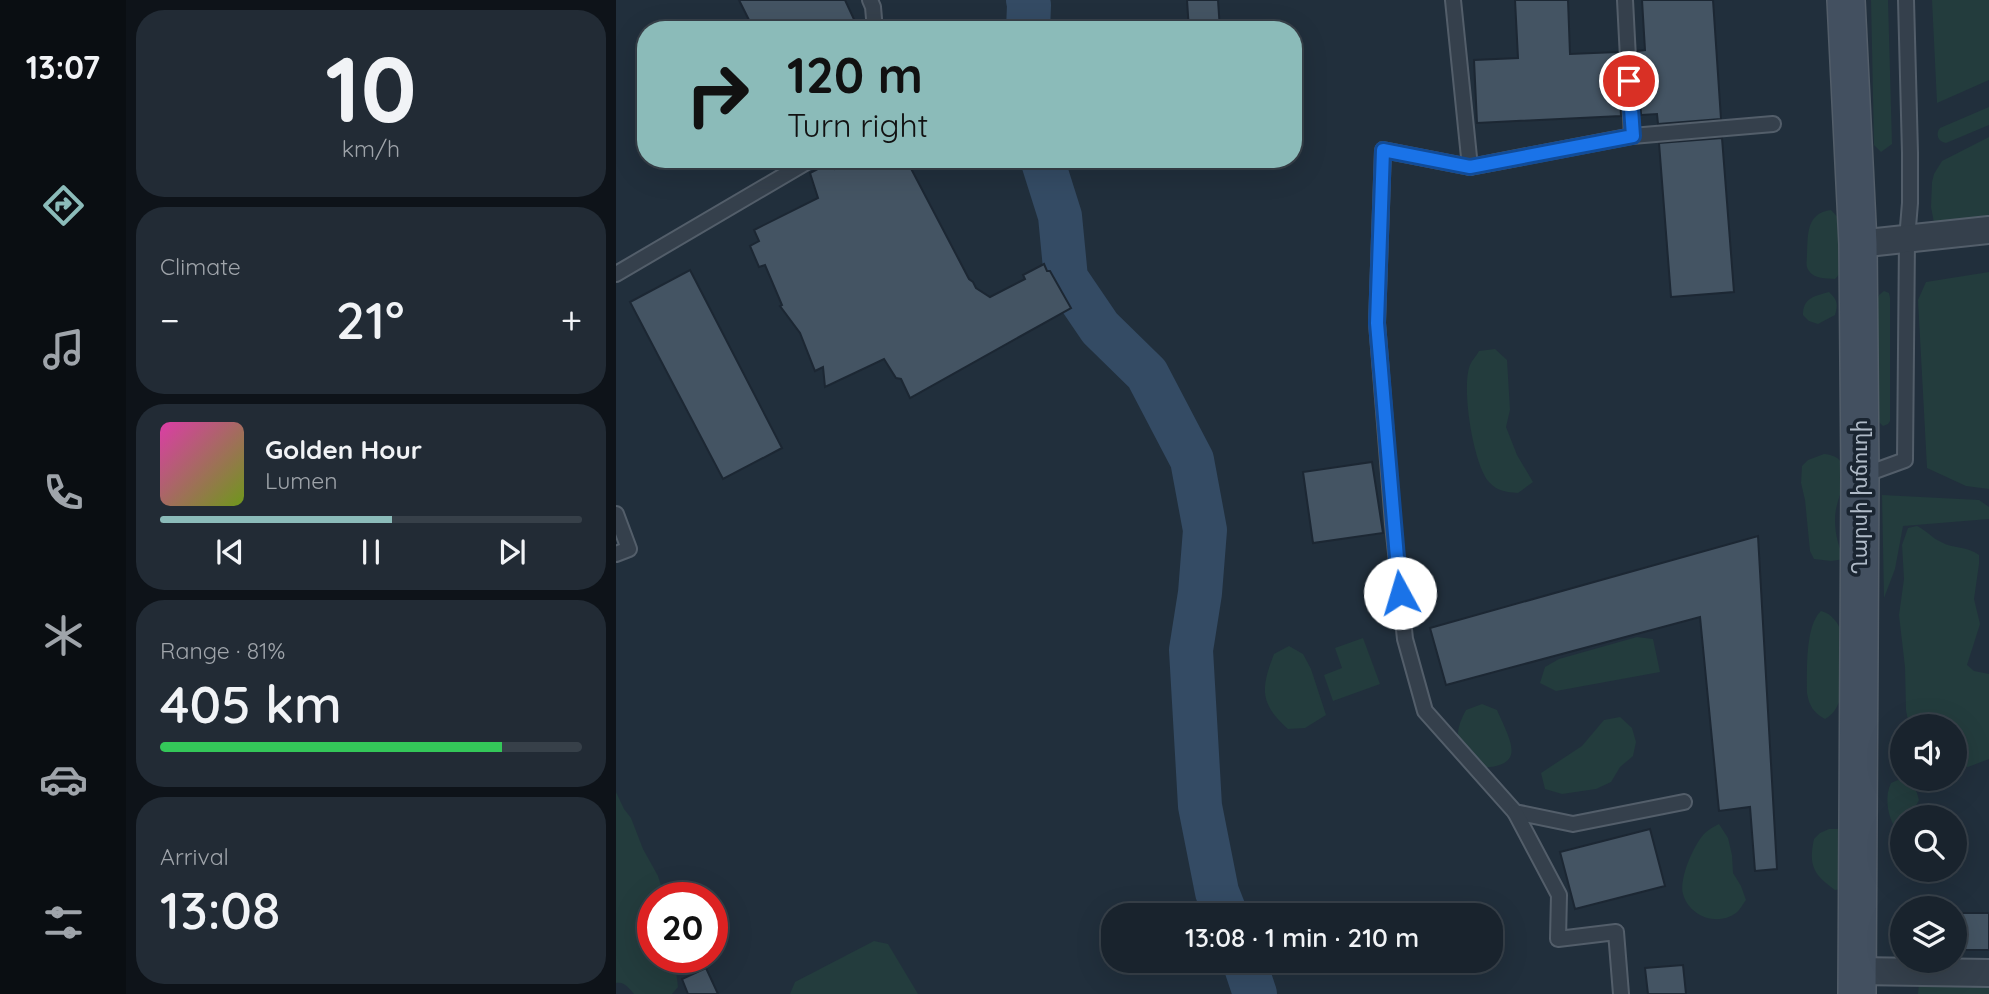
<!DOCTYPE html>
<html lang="en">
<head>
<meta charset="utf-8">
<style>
  :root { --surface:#19232d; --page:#222b35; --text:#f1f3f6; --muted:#9fa4aa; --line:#374049; --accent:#8bbbb9 }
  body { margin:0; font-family:Quicksand,"Noto Sans Armenian",sans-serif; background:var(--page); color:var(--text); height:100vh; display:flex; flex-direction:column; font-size:26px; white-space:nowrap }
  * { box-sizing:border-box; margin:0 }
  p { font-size:23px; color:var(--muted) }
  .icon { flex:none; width:38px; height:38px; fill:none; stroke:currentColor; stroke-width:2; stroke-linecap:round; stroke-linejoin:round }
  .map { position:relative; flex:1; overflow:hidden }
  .side { display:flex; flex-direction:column; gap:10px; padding:10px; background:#0e1319; width:490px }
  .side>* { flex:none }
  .hud { position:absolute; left:21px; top:21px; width:665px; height:147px; border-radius:28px; box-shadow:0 7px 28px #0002,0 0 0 2px var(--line); background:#8bbbb9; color:#111; overflow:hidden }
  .tools { position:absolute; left:1274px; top:714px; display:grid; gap:14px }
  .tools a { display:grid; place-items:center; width:77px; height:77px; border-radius:50%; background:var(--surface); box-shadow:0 7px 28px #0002,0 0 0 2px var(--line); font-size:35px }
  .speed { position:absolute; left:21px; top:882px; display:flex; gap:14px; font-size:35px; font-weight:700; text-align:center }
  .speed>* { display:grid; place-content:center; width:91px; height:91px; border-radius:50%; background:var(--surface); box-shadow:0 7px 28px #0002,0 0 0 2px var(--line); line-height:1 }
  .speed .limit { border:10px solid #d22; background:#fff; color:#111 }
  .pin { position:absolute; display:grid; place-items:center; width:60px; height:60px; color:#fff; margin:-30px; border:4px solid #fff; border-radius:50%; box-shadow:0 2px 7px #0007 }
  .me { position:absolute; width:77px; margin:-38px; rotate:354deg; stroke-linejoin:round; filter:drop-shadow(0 0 5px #0008) }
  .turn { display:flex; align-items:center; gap:24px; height:147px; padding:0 35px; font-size:32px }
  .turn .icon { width:91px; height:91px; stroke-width:2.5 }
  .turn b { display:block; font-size:49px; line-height:60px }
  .big { font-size:52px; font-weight:600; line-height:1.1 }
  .side .tile { flex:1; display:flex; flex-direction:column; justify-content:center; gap:10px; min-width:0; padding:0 24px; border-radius:28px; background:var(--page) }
  .side .dial { align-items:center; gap:0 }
  .dial b { font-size:91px; line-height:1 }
  .song { display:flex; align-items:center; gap:21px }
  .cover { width:84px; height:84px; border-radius:10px; background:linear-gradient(135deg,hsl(320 70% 55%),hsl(80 70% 35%)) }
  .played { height:7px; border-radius:4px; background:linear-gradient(90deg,var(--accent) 55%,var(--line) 55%) }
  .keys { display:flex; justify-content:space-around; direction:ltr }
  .heat { display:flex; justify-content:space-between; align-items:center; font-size:38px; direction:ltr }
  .charge { height:10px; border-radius:5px; background:linear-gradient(90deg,#34c759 81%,var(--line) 0) }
  .trip { position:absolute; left:485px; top:903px; width:402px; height:70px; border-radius:28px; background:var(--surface); box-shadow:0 7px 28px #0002,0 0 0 2px var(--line); font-weight:600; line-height:70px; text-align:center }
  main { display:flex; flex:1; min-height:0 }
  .dock { display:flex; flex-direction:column; width:126px; justify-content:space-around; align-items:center; background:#0a0e12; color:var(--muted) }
  .dock .icon { width:49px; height:49px }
  .dock .active { color:var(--accent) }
  .dock b { font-size:32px; color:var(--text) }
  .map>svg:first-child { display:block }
  .green { fill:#233c3d }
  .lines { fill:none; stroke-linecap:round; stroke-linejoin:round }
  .river { stroke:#344b64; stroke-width:44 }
  .building { fill:#445463; stroke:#1c2733; stroke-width:2 }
  .service-casing { stroke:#535e6a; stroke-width:18 }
  .minor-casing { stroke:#535e6a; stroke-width:30 }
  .secondary-casing { stroke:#535e6a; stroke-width:40 }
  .service { stroke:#35404c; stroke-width:14 }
  .minor { stroke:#35404c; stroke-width:26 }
  .secondary { stroke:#435060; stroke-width:37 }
  .route-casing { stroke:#114b97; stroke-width:18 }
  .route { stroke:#1a73e8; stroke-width:12 }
  .labels { text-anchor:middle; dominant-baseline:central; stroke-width:7; stroke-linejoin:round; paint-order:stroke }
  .street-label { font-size:21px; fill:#b0bbc8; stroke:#1a2531 }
</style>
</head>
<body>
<main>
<nav class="dock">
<b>13:07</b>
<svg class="icon active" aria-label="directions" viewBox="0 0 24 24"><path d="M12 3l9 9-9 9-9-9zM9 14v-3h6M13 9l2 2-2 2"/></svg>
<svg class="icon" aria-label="music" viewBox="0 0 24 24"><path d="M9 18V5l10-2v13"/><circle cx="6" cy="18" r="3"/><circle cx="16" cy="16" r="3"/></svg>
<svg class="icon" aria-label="phone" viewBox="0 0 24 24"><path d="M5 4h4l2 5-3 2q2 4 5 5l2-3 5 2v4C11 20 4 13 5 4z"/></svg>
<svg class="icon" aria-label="climate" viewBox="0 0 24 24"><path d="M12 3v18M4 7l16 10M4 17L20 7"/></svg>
<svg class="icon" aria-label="car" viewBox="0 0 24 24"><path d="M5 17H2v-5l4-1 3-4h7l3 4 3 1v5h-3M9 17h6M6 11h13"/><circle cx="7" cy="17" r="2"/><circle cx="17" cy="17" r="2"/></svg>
<svg class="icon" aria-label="filters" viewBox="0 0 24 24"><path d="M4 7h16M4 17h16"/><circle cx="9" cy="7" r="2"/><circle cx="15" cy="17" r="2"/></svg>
</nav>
<section class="side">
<div class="tile dial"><b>10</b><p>km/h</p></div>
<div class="tile"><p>Climate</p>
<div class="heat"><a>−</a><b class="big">21°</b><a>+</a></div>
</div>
<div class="tile">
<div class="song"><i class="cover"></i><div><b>Golden Hour</b><p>Lumen</p></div></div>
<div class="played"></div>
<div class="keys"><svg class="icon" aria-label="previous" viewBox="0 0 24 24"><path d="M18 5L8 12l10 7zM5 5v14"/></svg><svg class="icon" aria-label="pause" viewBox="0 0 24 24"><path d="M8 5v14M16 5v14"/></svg><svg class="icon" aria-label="next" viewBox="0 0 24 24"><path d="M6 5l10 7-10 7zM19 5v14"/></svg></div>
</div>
<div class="tile"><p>Range · 81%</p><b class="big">405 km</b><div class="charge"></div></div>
<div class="tile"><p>Arrival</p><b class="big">13:08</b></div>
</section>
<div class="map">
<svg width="1373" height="994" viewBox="0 0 1373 994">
  <rect width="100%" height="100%" fill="#212f3c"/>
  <g class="green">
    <polygon points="1255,0 1272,0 1276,144 1265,152 1258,145"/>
    <polygon points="1316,0 1373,0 1373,80 1321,103"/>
    <path d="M 1373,107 L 1373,125 L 1330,143 C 1322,142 1319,134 1324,128 Z"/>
    <polygon points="1373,137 1373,228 1318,223 1315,207 1316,182 1318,174 1326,161"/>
    <path d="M 1215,210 L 1226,222 L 1235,261 L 1219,279 C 1210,278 1198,279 1193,271 C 1189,266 1191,260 1191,254 C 1192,235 1190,213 1215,210 Z"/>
    <polygon points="1373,272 1373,489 1350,486 1311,468 1302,300 1310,282"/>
    <polygon points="1268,291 1273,293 1274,298 1274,421 1272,424 1267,426 1262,421 1261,301 1263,295"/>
    <path d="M 1213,292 C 1222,300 1222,305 1219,315 L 1202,324 L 1193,321 L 1187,315 C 1187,298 1198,296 1213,292 Z"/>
    <path d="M 879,349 L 891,360 L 894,410 L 890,427 L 901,455 L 917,482 L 902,493 C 890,492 881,491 873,482 C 857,464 845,387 854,365 C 856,360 861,355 863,351 Z"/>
    <path d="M 1208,454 C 1241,457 1224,490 1220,509 C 1217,525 1221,546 1229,559 L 1215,561 L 1198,559 L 1194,551 L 1189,500 L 1185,483 L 1186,466 L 1192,460 Z"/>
    <polygon points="1266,495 1363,500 1373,507 1373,519 1287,526 1279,569 1268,598"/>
    <path d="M 1301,526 C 1310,530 1316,538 1325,542 C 1337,549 1352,546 1363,555 L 1363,564 L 1358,599 L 1364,624 L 1351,665 L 1358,671 L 1373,674 L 1373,759 L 1352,767 L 1339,765 L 1339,726 L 1293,726 L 1290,710 L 1289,667 L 1283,615 L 1288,579 L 1286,545 L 1292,528 Z"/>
    <path d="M 1205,611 C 1215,613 1224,624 1226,635 C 1228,642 1226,696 1223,702 C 1220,710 1216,715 1209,719 C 1198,713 1193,706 1191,693 C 1191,672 1189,625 1205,611 Z"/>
    <polygon points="1021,637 1037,639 1044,672 940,691 924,683 929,667 943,659"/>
    <polygon points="747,638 764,684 717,701 708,675 726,668 719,648"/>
    <path d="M 673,646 L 687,654 L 695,669 L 710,715 L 689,728 L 672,729 C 643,703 645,688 658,654 Z"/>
    <path d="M 866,704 L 881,710 C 896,744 912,768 859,768 C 843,744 835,738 850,710 Z"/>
    <polygon points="1004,717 1016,728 1020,742 1017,756 1004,767 995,782 980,789 946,794 929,789 925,773 966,746 988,720"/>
    <path d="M 1282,780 C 1296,781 1300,787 1303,800 L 1294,817 L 1286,817 L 1286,825 L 1277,824 C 1271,812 1269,795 1275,783 Z"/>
    <path d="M 0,792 L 8,809 L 15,818 L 27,849 L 42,876 L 49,898 L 37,898 L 37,957 L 80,957 L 84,963 L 66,965 L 60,970 L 62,987 L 56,994 L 18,994 C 13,988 8,981 0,983 Z"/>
    <path d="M 1103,824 L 1112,838 L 1116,855 L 1117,873 L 1125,886 L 1130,900 C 1127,904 1124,910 1120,913 C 1101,927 1073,916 1067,894 C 1063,878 1078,844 1089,833 C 1093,829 1099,826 1103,824 Z"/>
    <path d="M 1213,829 L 1222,829 L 1234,838 L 1229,888 L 1219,890 C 1198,875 1192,866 1198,839 L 1204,833 Z"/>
    <polygon points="258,941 272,944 302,994 174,994 179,982"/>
    <polygon points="1373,980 1373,994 1302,994 1303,983"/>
  </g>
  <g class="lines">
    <g class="river">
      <polyline points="412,0 413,5 412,30"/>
      <polyline points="426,159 444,216 450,278 484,328 531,374 576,460 589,530 584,593 575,650 584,806 601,892 610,915"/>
      <polyline points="628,961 639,994"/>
    </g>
  </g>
  <g class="building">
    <polygon points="123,0 229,0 243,30 138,30"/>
    <polygon points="571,0 602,0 604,30 573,30"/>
    <polygon points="899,0 952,0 954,54 1002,52 1005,116 861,123 858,60 902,58"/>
    <polygon points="1026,0 1097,0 1105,119 1042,124 1041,114 1025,115 1021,51 1029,50"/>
    <polygon points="1106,138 1118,292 1055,297 1043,143"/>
    <polygon points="238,159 290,159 353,279 357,282 360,288 374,297 409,279 407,275 428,264 431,271 434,271 455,308 294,398 285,379 280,378 268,359 209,387 207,367 199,371 184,333 164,306 166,305 149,265 143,267 134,246 143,241 138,230 202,198 194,173 215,162 219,169"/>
    <polygon points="74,270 166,448 107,479 14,302"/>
    <polygon points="756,462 767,533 697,543 687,472"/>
    <polygon points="1142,536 1161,869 1139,871 1134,807 1103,811 1084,617 830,685 814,628"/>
    <polygon points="1034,829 1049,886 959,909 944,852"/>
    <polygon points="1343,913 1373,913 1373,950 1344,950"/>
    <polygon points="1067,965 1070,994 1032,994 1029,968"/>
    <polygon points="90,968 102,994 72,994 66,979"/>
  </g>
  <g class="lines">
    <defs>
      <g id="service">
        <polyline points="254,0 257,7 259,30"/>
        <polyline points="837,0 854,167"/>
        <polyline points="1009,0 1016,136"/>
        <polyline points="0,274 196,159"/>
        <polyline points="1245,476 1289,460 1291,239 1294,203 1294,153 1290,0"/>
        <polyline points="0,514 13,549 0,554"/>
        <polyline points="1068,802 957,824 899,812 809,711 789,639 777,524 761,323 767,150 854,167 1016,136 1157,124"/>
        <polyline points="899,812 943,895 942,939 1000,932 1005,994"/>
      </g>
      <g id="minor">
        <polyline points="1242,244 1373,230"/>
        <polyline points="1241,971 1373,973"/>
      </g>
      <polyline id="secondary" points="1230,0 1242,244 1244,476 1241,994"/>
    </defs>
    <use href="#service" class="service-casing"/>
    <use href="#minor" class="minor-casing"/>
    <use href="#secondary" class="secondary-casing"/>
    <use href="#service" class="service"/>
    <use href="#minor" class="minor"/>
    <use href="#secondary" class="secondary"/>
  </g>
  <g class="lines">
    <defs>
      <polyline id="route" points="784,593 761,323 767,150 854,167 1017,136 1013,81"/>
    </defs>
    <use href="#route" class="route-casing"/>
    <use href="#route" class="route"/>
  </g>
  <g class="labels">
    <g class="street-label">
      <text transform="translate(1243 497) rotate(-90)">Ղարսի խճուղի</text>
    </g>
  </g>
</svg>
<div class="tools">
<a><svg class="icon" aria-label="sound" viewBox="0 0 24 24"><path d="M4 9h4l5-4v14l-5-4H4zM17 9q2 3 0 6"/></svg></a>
<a><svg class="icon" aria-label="search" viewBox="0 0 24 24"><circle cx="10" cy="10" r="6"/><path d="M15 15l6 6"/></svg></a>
<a><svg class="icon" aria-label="layers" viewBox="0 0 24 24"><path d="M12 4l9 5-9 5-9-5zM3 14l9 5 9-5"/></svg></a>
</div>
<div class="speed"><div class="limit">20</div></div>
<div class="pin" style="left:1013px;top:81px;background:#d93025"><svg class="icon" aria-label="arrive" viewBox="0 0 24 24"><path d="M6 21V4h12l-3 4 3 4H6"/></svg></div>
<svg class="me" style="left:784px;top:593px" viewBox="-20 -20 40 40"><circle r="19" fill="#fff"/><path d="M0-13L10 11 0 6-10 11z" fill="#1a73e8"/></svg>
<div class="trip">13:08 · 1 min · 210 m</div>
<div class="hud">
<div class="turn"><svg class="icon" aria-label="right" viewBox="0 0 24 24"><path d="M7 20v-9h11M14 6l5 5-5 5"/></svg><div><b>120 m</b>Turn right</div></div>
</div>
</div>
</main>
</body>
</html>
